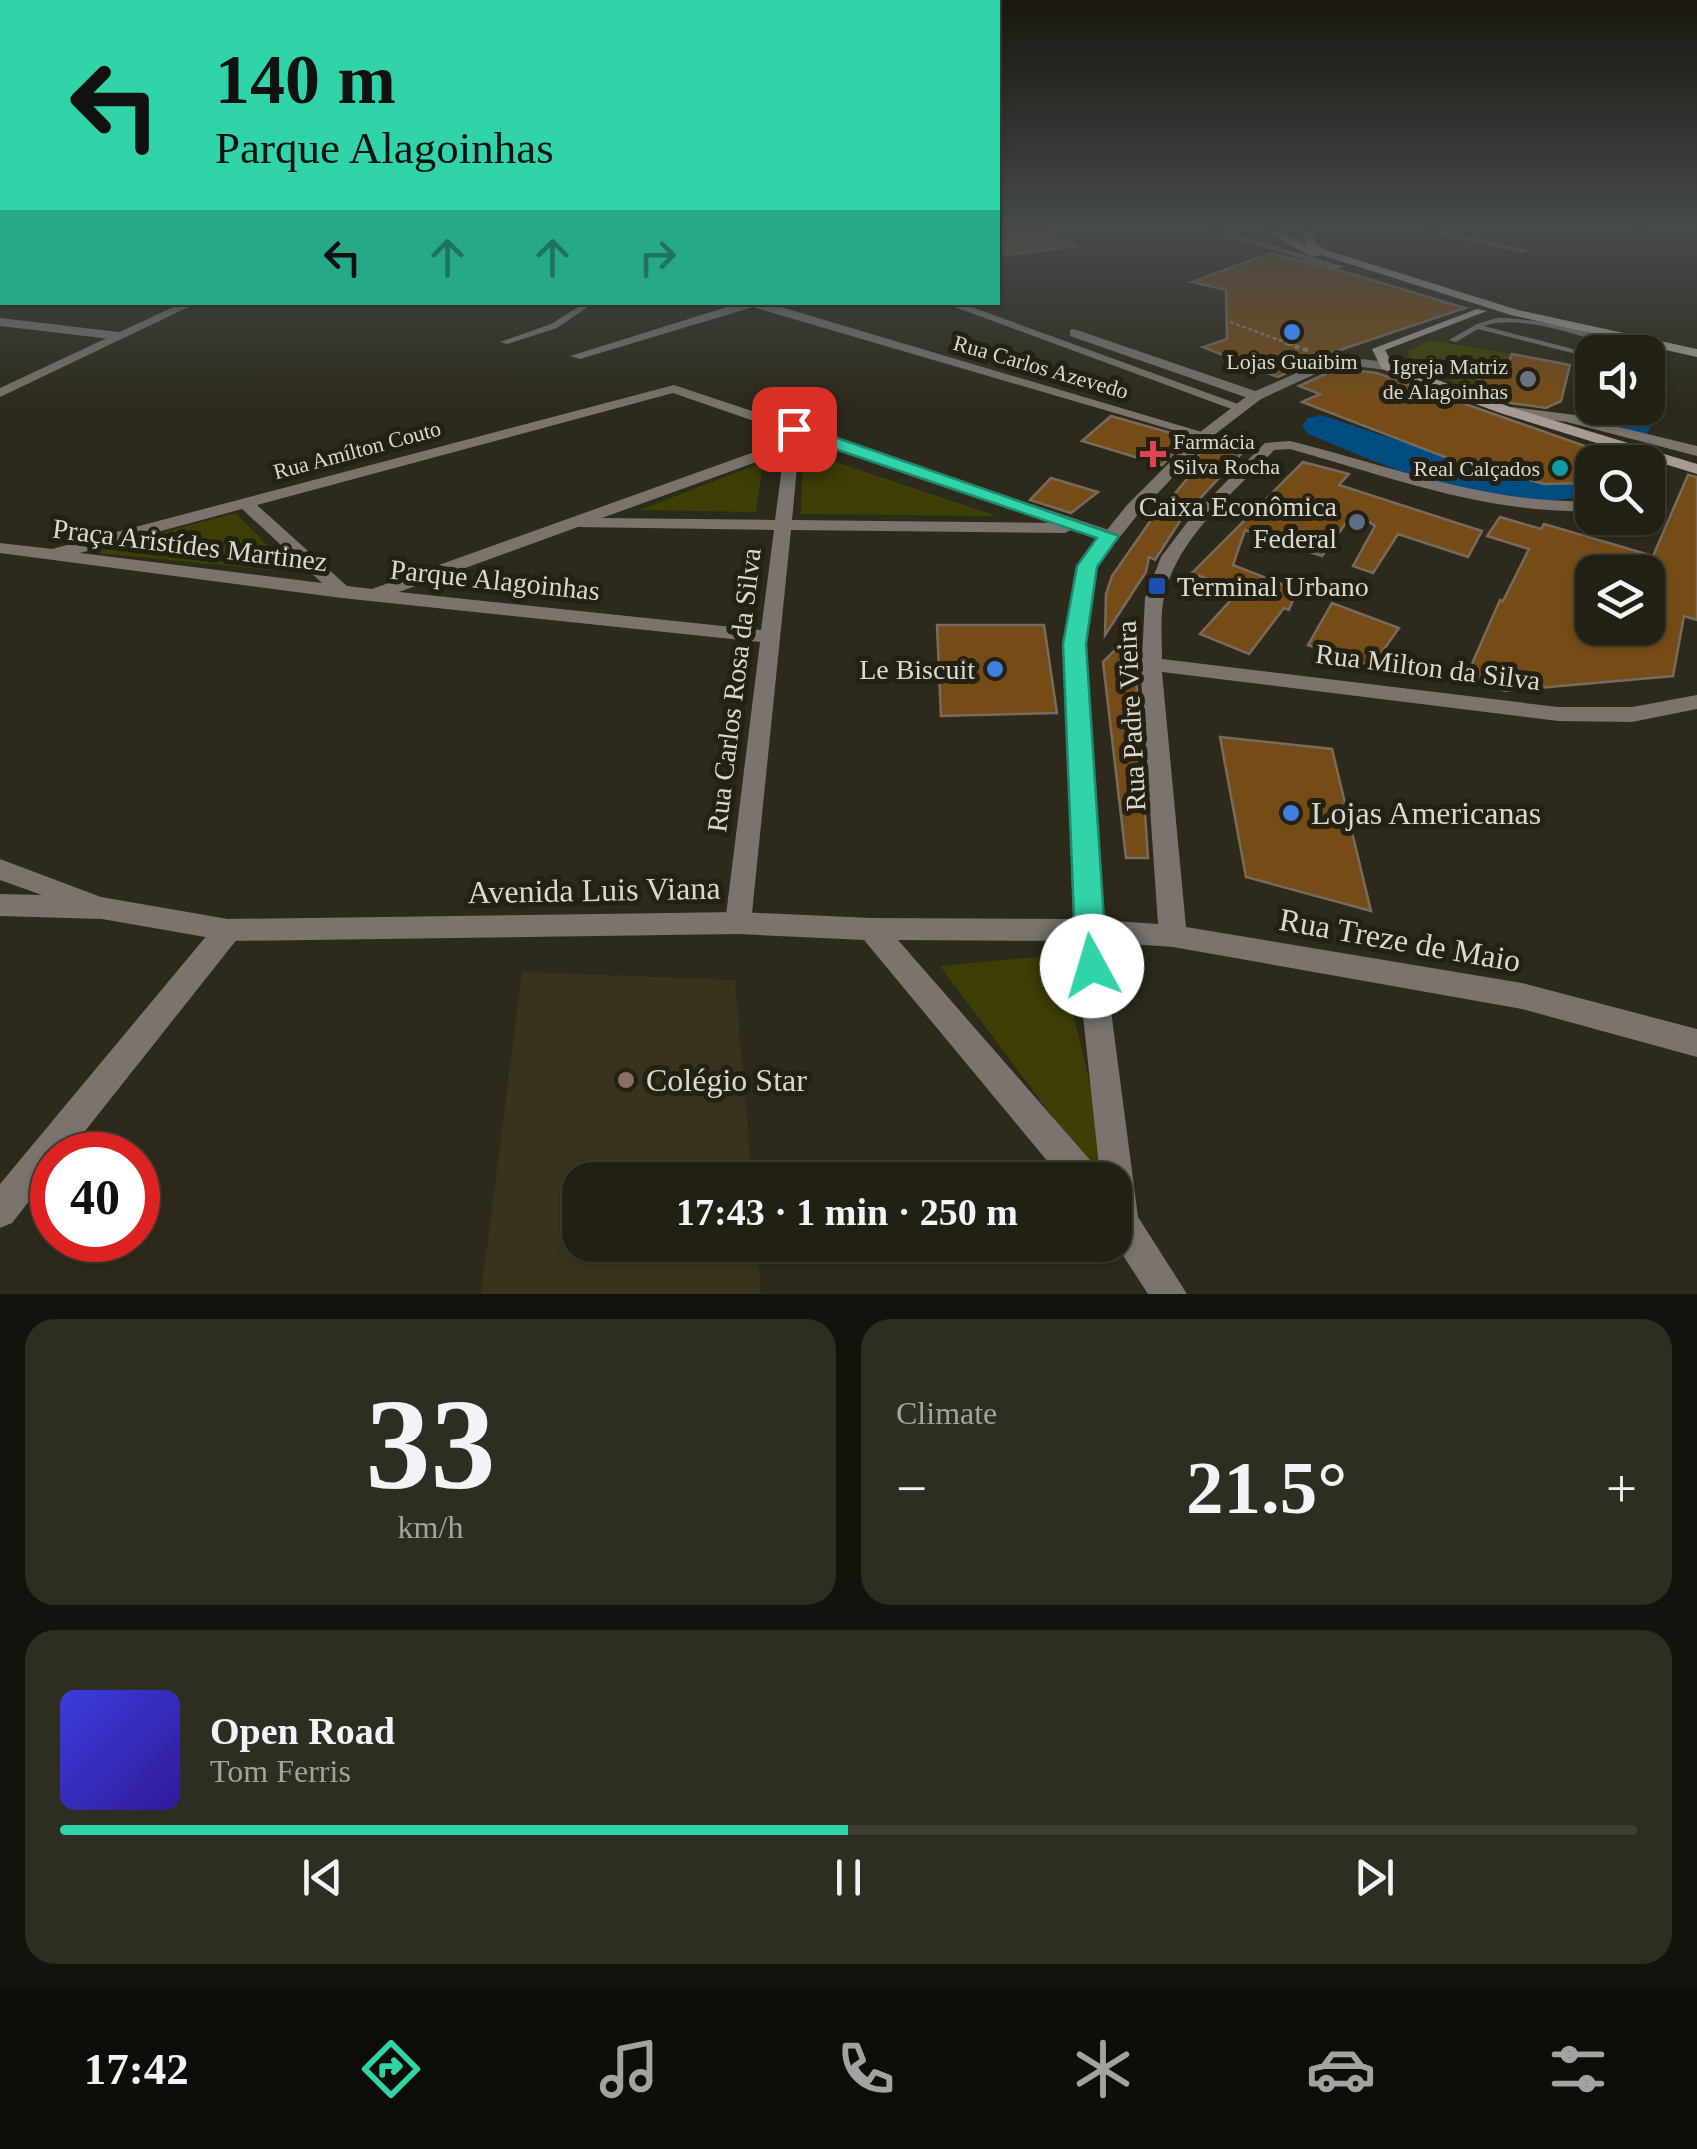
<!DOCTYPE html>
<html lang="en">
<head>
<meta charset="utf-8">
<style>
  :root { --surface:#222015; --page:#2e2d22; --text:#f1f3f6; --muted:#a2a3a0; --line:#3f3e34; --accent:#31d4a9 }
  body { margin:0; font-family:"Times New Roman",serif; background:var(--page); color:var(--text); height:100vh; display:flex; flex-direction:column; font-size:38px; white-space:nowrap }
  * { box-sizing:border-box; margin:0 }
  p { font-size:32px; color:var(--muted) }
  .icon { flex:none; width:55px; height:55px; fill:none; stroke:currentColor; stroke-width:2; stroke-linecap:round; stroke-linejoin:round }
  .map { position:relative; height:1294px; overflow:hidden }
  .drawer { display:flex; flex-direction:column; gap:25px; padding:25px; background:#13120c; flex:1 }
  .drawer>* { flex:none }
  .guide { position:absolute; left:0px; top:0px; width:1000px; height:305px; box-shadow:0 2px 8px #0004,0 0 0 2px var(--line); background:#31d4a9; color:#111; overflow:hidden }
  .tools { position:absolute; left:1575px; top:335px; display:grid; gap:20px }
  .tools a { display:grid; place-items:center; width:90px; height:90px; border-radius:20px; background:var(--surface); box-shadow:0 2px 8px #0004,0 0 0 2px var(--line); font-size:50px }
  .speed { position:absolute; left:30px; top:1132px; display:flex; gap:20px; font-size:50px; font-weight:700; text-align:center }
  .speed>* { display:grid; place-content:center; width:130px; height:130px; border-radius:50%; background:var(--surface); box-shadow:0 2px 8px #0004,0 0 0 2px var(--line); line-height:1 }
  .speed .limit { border:15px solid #d22; background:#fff; color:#111 }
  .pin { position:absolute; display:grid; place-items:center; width:85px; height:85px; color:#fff; margin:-42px; border-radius:20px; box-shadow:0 5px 15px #0006 }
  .me { position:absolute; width:110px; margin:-55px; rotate:354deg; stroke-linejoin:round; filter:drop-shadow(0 0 8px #0008) }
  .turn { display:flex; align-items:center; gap:35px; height:210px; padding:0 50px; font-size:45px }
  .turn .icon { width:130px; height:130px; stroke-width:2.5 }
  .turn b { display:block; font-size:70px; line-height:85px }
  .lanes { display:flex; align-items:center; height:95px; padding:0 50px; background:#0003; justify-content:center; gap:50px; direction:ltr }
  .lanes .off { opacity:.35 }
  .big { font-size:75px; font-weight:700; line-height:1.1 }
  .drawer .card { flex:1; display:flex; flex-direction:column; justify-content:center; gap:15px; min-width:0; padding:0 35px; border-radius:30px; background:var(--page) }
  .drawer .dial { align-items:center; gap:0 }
  .dial b { font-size:130px; line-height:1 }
  .song { display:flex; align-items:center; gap:30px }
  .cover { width:120px; height:120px; border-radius:15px; background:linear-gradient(135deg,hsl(240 70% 55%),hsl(250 70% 35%)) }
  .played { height:10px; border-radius:5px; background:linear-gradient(90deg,var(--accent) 50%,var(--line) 50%) }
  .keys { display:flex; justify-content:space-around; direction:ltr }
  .heat { display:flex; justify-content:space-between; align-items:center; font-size:55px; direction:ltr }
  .drawer .tiles { flex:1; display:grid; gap:25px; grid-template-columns:1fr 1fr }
  .card:last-child { grid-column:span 2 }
  .trip { position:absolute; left:562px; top:1162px; width:570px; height:100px; border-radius:30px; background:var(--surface); box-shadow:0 2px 8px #0004,0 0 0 2px var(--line); font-weight:700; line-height:100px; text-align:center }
  .dock { display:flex; height:160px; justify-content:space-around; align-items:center; background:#0e0d08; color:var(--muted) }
  .dock .icon { width:70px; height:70px }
  .dock .selected { color:var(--accent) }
  .dock b { font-size:45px; color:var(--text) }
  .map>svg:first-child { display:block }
  .built { fill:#39331e }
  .green { fill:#3e3f05 }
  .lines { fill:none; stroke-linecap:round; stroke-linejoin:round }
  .river { fill:#004d82; fill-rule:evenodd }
  .building { fill:#764c16; stroke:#776b5e; stroke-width:2.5; fill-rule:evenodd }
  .path-far1 { stroke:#878479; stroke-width:2.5; stroke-dasharray:4 2.5; stroke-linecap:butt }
  .path { stroke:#878479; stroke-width:4; stroke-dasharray:5 4; stroke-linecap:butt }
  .service { fill:#7a736e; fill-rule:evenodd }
  .minor { fill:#7a736e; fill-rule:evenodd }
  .tertiary { fill:#7a736e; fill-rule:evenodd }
  .secondary { fill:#a79c95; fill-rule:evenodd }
  .route { fill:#31d4a9; stroke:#208a6e; stroke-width:2.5 }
  .shop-dot { fill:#3f7fe0; stroke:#242012; stroke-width:4 }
  .worship-dot { fill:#6b7280; stroke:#242012; stroke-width:4 }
  .health-dot { fill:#e0444e; stroke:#242012; stroke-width:4 }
  .culture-dot { fill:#0f9aa8; stroke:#242012; stroke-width:4 }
  .service-dot { fill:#5c6f8a; stroke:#242012; stroke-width:4 }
  .transit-dot { fill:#1a4fb4; stroke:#242012; stroke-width:4 }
  .education-dot { fill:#8d6e63; stroke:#242012; stroke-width:4 }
  .labels { text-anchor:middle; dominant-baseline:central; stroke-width:10; stroke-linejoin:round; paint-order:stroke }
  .far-poi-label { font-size:22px; fill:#dad8cf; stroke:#242012; text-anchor:end }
  .far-street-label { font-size:22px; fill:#dad8cf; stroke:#242012 }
  .poi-label { font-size:28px; fill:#dad8cf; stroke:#242012; text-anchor:end }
  .street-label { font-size:28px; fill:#dad8cf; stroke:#242012 }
  .near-poi-label { font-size:32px; fill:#dad8cf; stroke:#242012; text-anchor:start }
  .near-street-label { font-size:32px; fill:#dad8cf; stroke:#242012 }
</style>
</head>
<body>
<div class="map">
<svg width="1697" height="1294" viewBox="0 0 1697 1294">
  <rect width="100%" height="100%" fill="#2d2a1c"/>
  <polygon class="built" points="522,972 735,980 752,1180 580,1180 580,1245 757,1245 761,1294 481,1294"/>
  <g class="green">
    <path d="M 1431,340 L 1512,354 L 1504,373 L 1483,369 L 1480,376 L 1508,397 L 1461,389 C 1447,374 1425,373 1409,359 L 1408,351 Z"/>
    <polygon points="803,451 997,516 801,514"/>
    <polygon points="763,462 756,512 640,510"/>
    <polygon points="236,513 293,572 88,552"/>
    <polygon points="1059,955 1113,1180 1100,1180 940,966"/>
  </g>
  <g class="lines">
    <g class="river">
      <polygon points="1648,398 1656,400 1661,408 1646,435 1633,438 1620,435 1614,427 1625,408 1648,408"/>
      <path d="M 1321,415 L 1486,470 L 1521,475 L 1592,473 L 1592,495 C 1495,516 1396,470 1308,434 L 1302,426 L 1308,418 Z"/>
    </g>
  </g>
  <g class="building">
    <polygon points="998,228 1042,228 1076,246 1008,255 998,249"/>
    <polygon points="1270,253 1342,271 1465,308 1325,355 1278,377 1203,347 1227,339 1226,290 1192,282"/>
    <polygon points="1512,354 1570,365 1561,401 1546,408 1511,403 1474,390 1483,369 1504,373"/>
    <polygon points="1338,368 1377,373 1613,456 1605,462 1592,462 1592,473 1581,483 1544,484 1510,474 1503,478 1460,469 1466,465 1302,402 1320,394 1299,386"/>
    <polygon points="1111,416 1188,438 1162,465 1082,441"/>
    <polygon points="1210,443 1243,452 1182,518 1155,560 1149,557 1146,572 1105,635 1106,594 1112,576 1158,510 1157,515 1191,474 1183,472"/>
    <polygon points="1303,462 1349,474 1339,485 1482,531 1468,557 1398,534 1373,573 1353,566 1375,526 1354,512 1322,556 1245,530 1233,565 1297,590 1289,610 1284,608 1249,654 1200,634 1239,591 1192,573"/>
    <path d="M 1688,475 L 1697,477 L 1697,620 L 1684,616 L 1673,676 L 1505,691 L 1467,675 L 1500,600 L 1503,601 L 1529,549 L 1487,536 L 1500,517 L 1541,529 L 1544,524 L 1653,556 ZM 1592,572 L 1648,572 L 1648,628 L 1592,628 Z"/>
    <polygon points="1051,478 1098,492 1071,513 1030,500"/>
    <polygon points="1332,603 1399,628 1371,667 1308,645"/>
    <polygon points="937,625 1044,625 1057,713 941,716"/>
    <polygon points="1133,632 1148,858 1126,858 1103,662"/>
    <polygon points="1220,737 1332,749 1371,911 1246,877"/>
  </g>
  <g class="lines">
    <polyline class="path-far1" points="1230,322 1293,345"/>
    <polyline class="path" points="1286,343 1309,351"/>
    <g class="service">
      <polygon points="586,302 595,302 557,328 507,344 500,342 551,324"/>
      <path d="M 1497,318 C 1533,318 1601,330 1630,352 C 1619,353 1611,346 1601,343 C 1570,331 1514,315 1484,326 L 1592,354 L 1592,358 L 1478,329 L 1456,342 L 1449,340 L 1477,324 Z"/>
    </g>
    <g class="minor">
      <polygon points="1408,228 1426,228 1529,250 1524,253"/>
      <polygon points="1628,228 1639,228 1646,233 1638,235"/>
      <rect x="0" y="243" width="2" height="6"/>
      <polygon points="743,302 764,302 1212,435 1205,439 1200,438 753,307 580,359 570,356"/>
      <polygon points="941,302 958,302 1249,408 1237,411"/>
      <polygon points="0,318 119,332 125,336 119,340 0,326"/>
      <polygon points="1074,329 1261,393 1263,396 1251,399 1070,336 1070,330"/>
      <path d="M 674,385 L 1115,532 L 1118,536 L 1109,541 L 1073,529 L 1065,533 L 791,530 L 751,923 L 748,931 L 738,934 L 728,931 L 725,923 L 760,642 L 342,598 L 0,553 L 0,543 L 52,549 ZM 673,393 L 786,432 L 785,441 L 372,589 L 347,586 L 257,505 ZM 800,437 L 1053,523 L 792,520 ZM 784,452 L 775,520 L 602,518 ZM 242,509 L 322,583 L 80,553 ZM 578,527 L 774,530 L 761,630 L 399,592 Z"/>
      <polygon points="228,919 238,922 242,930 238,938 66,1155 52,1155 52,1172 12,1223 0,1228 0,1184 218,922"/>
    </g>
    <g class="tertiary">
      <polygon points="1200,228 1214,228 1345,267 1336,269"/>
      <polygon points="184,302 199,302 0,397 0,388"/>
      <polygon points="1622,335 1630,335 1653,352 1648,356 1648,352 1639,352 1622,341"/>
      <path d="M 1335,356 L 1387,362 L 1393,366 L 1387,370 L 1337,364 L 1261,399 L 1210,438 L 1139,513 L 1096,567 L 1084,645 L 1100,920 L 1158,924 L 1141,677 L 1145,598 L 1161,557 L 1192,516 L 1265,443 L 1290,441 C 1391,466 1486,504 1592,501 L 1592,511 C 1486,514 1390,477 1290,449 L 1274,450 C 1234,493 1177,537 1164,597 C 1160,616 1162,639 1162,659 L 1558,707 L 1632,707 L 1697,695 L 1697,709 L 1632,722 L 1558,721 L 1162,672 L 1186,927 L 1522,983 L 1697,1029 L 1697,1057 L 1522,1009 L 1173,947 L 1102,942 L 1138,1217 L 1187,1294 L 1148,1294 L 1115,1243 L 1115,1180 L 1063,1180 L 864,940 L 738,934 L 228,941 L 102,919 L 0,916 L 0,894 L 42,895 L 0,880 L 0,859 L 101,897 L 228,919 L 738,912 L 871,918 L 1073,919 L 1064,645 L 1078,566 L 1127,505 L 1200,432 L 1251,393 ZM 898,940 L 1075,941 L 1100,1175 L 1097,1168 Z"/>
      <polygon points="1512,407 1583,416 1600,408 1615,408 1598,422 1697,446 1697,456 1567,422 1507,414 1507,408"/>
    </g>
    <g class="secondary">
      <polygon points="1260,228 1272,228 1307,246 1302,228 1312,228 1316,244 1326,250 1518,310 1697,349 1697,357 1511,315 1321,255 1312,257"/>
      <polygon points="1477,309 1487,311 1385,350 1392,363 1510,407 1697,464 1697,474 1500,413 1382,369 1372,349"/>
    </g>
  </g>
  <linearGradient id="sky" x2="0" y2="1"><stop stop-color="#19170f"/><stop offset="0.56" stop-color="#464a4b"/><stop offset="1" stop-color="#464a4b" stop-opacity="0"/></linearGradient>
  <rect width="1697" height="409" fill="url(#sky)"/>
  <polygon class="route" points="788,425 800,425 1119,536 1097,567 1086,644 1107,966 1103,976 1092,980 1080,976 1076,966 1063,644 1077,566 1097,538 788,433"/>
  <g class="shop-dot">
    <circle cx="1292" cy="332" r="10"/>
    <circle cx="995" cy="669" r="10"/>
    <circle cx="1291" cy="813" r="10"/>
  </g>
  <circle class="worship-dot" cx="1528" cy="379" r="10"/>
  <path class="health-dot" d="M1148 439h10v10h10v10h-10v10h-10v-10h-10v-10h10z"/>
  <circle class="culture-dot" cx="1560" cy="468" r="10"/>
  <circle class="service-dot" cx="1357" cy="522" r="10"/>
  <rect class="transit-dot" x="1147" y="576" width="20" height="20" rx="5"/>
  <circle class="education-dot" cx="626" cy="1080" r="10"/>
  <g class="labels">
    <g class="far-poi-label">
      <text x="1292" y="361" text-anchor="middle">Lojas Guaibim</text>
      <text x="1508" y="366">Igreja Matriz<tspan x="1508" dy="25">de Alagoinhas</tspan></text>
      <text x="1173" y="441" text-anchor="start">Farmácia<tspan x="1173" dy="25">Silva Rocha</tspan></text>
      <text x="1540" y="468">Real Calçados</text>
    </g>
    <g class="far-street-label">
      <text transform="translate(1041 367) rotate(16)">Rua Carlos Azevedo</text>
      <text transform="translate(357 450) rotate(-15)">Rua Amílton Couto</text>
    </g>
    <g class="poi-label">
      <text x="1337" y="506">Caixa Econômica<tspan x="1337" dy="32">Federal</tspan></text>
      <text x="1177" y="586" text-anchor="start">Terminal Urbano</text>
      <text x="975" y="669">Le Biscuit</text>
    </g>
    <g class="street-label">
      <text transform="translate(190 545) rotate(7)">Praça Aristídes Martinez</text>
      <text transform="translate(495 580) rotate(6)">Parque Alagoinhas</text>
      <text transform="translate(1428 667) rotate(7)">Rua Milton da Silva</text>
      <text transform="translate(734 690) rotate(-83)">Rua Carlos Rosa da Silva</text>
      <text transform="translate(1131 716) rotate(-93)">Rua Padre Vieira</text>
    </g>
    <g class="near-poi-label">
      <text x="1311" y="813">Lojas Americanas</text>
      <text x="646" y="1080">Colégio Star</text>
    </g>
    <g class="near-street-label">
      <text transform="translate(594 890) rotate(-1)">Avenida Luis Viana</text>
      <text transform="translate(1400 940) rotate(10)">Rua Treze de Maio</text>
    </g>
  </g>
</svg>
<div class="tools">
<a><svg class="icon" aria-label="sound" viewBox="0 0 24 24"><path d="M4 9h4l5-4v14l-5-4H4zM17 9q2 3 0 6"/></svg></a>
<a><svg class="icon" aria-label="search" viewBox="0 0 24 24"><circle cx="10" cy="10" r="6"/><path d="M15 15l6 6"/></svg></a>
<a><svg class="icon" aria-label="layers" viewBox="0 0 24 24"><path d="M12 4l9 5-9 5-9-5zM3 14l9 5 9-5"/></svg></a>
</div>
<div class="speed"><div class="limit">40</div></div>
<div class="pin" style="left:794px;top:429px;background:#d93025"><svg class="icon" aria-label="arrive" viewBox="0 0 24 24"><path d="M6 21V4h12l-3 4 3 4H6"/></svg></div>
<svg class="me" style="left:1092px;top:966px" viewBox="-20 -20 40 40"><circle r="19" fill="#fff"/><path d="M0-13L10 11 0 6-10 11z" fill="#31d4a9"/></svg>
<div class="trip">17:43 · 1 min · 250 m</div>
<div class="guide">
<div class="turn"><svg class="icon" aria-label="left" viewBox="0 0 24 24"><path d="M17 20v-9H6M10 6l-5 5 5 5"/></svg><div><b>140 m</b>Parque Alagoinhas</div></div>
<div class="lanes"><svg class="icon" aria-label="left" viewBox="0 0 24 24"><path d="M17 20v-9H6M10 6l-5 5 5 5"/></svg><svg class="icon off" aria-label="ahead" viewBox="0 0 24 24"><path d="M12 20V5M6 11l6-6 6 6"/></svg><svg class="icon off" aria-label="ahead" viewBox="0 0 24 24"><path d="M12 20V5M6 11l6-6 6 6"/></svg><svg class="icon off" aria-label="right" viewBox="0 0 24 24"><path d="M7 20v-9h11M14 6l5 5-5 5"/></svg></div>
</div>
</div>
<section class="drawer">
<div class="tiles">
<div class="card dial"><b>33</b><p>km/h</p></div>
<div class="card"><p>Climate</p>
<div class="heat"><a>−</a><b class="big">21.5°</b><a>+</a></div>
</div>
<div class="card">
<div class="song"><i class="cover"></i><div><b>Open Road</b><p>Tom Ferris</p></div></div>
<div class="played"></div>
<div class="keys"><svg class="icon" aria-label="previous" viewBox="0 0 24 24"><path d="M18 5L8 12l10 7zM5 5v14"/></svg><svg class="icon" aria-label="pause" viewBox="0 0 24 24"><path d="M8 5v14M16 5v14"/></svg><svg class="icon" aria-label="next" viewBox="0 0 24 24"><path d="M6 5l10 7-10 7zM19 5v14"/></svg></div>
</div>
</div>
</section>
<nav class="dock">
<b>17:42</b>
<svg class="icon selected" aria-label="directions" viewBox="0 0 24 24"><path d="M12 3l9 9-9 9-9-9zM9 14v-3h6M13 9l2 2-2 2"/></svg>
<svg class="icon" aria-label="music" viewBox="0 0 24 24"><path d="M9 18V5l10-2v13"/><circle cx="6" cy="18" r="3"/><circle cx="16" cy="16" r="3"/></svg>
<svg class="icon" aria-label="phone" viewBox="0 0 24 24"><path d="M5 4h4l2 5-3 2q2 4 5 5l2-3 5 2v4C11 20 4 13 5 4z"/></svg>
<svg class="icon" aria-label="climate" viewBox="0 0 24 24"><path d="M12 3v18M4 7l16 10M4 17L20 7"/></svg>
<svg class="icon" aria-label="car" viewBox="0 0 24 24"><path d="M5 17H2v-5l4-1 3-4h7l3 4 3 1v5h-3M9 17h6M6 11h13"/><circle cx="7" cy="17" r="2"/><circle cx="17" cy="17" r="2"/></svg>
<svg class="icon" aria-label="filters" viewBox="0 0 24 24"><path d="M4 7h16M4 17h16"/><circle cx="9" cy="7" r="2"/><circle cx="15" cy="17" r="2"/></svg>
</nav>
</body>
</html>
